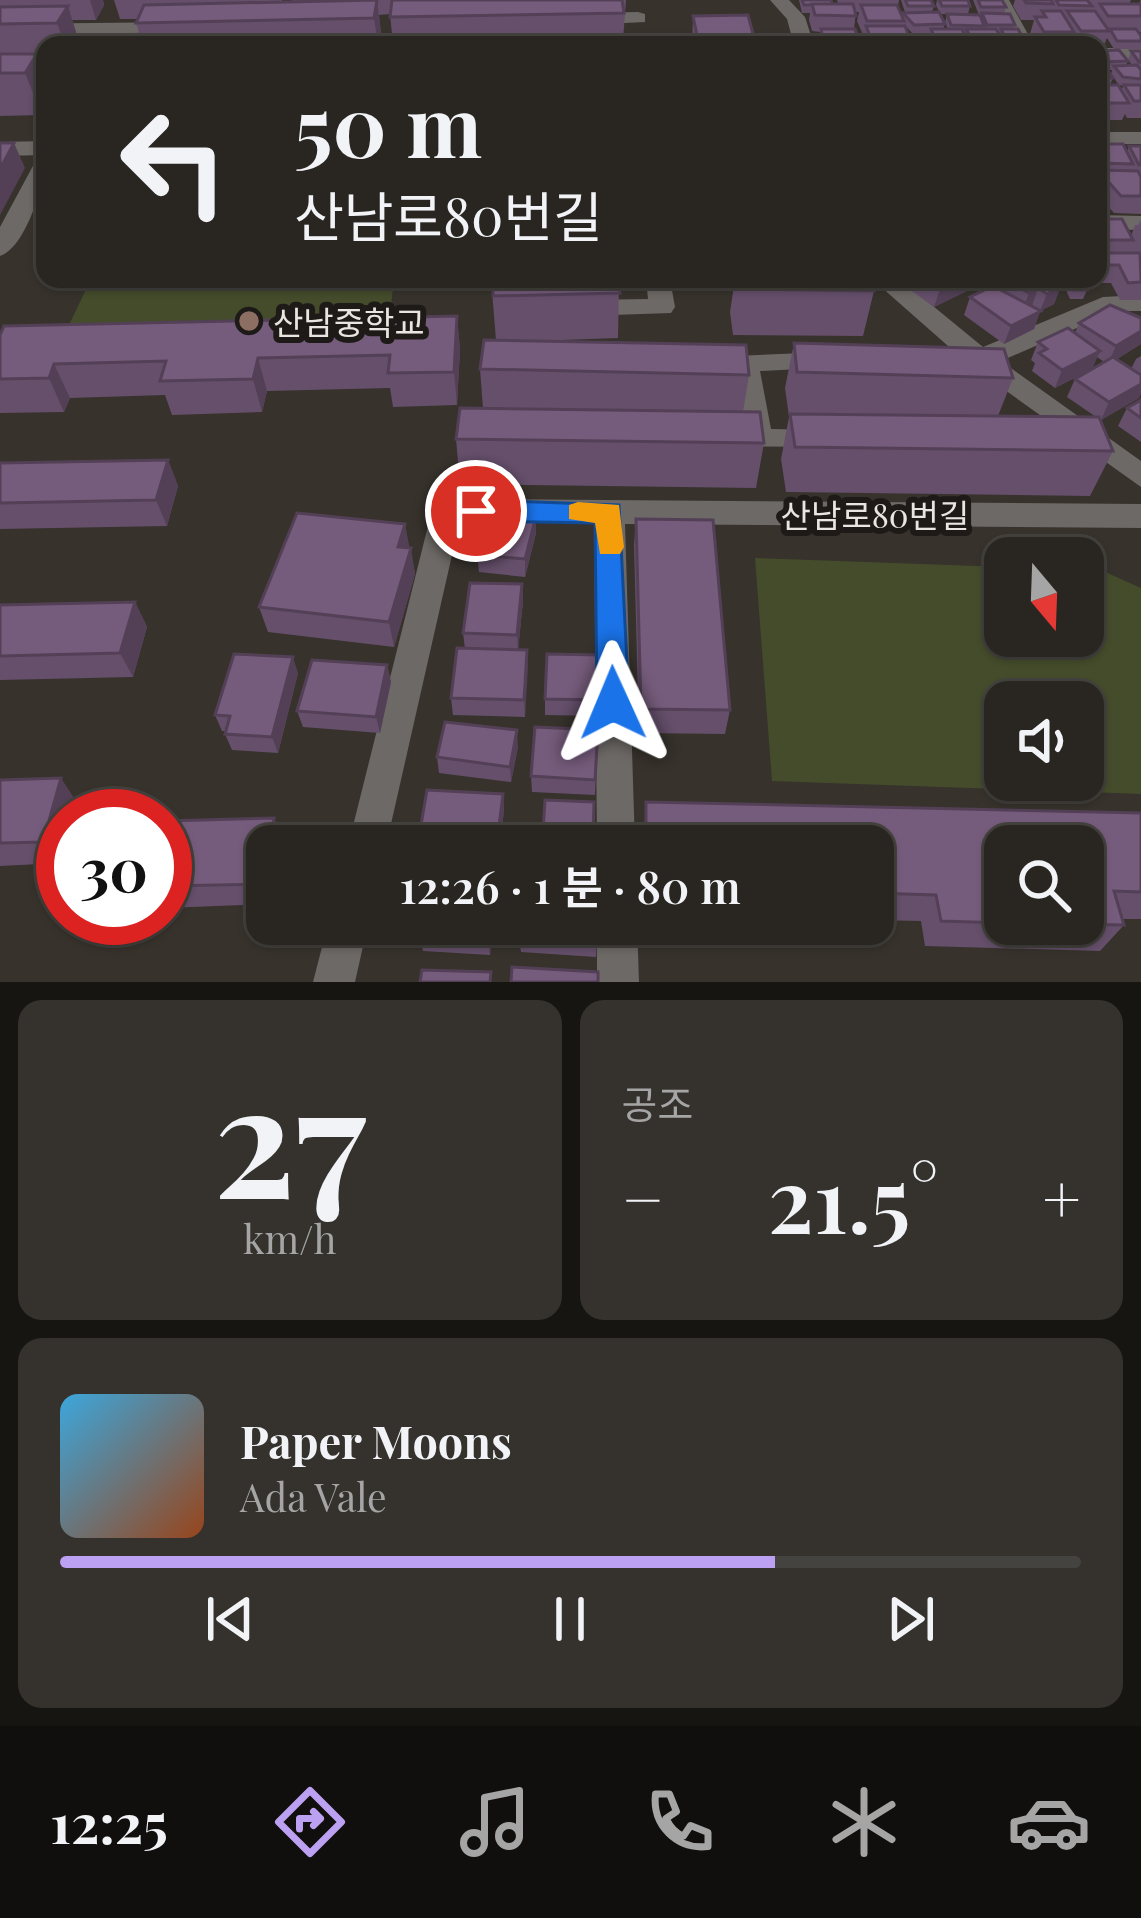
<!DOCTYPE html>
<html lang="ko">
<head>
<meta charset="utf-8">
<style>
  :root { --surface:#292621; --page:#35322e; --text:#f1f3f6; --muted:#a5a5a5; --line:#45433f; --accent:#bca0f2 }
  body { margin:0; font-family:"Playfair Display","Noto Sans KR",serif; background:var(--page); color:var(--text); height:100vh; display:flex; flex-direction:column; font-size:45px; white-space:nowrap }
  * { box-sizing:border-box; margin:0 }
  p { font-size:39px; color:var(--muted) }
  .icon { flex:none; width:66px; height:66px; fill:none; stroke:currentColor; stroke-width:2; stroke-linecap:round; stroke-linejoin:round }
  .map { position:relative; height:982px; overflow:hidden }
  .sheet { display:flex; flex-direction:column; gap:18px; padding:18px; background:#171512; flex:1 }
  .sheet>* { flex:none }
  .guide { position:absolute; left:36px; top:36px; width:1071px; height:252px; border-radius:24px; box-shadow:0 3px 9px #0004,0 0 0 3px var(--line); background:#292621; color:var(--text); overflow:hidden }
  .needle { width:78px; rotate:161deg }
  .tools { position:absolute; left:984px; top:537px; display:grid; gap:24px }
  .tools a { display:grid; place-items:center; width:120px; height:120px; border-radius:24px; background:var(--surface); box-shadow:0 3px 9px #0004,0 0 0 3px var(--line); font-size:60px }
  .speed { position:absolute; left:36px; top:789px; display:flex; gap:24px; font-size:60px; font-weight:700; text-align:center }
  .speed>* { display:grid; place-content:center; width:156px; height:156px; border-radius:50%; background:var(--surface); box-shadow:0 3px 9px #0004,0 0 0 3px var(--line); line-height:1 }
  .speed .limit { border:18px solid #d22; background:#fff; color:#111 }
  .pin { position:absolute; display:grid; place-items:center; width:102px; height:102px; color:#fff; margin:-51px; border:6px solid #fff; border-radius:50%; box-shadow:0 3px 12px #0007 }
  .me { position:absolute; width:132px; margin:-66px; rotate:359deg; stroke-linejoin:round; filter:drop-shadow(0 0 9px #0008) }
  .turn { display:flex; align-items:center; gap:42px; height:252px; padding:0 60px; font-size:54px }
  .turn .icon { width:156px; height:156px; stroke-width:2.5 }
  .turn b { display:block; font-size:84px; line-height:102px }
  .big { font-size:90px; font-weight:600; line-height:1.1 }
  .sheet .tile { flex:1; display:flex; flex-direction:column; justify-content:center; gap:18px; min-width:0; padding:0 42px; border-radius:24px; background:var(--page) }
  .sheet .dial { align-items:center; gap:0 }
  .dial b { font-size:156px; line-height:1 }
  .song { display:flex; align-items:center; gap:36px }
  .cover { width:144px; height:144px; border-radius:18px; background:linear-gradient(135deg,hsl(200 70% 55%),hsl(20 70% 35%)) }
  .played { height:12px; border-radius:6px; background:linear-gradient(90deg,var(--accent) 70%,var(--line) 70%) }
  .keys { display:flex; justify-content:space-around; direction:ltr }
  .heat { display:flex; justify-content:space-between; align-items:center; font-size:66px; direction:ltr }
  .sheet .tiles { flex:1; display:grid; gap:18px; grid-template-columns:1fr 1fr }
  .tile:last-child { grid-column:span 2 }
  .trip { position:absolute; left:246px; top:825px; width:648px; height:120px; border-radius:24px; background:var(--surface); box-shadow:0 3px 9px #0004,0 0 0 3px var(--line); font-weight:600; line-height:120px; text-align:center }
  .tabs { display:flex; height:192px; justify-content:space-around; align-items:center; background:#100f0d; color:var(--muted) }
  .tabs .icon { width:84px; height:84px }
  .tabs .on { color:var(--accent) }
  .tabs b { font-size:54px; color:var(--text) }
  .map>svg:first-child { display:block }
  .green { fill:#444c2c; fill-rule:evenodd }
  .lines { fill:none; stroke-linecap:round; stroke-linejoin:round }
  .minor { fill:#6d6967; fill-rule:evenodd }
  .wall { fill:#654f6b; fill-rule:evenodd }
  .shaded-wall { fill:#534057 }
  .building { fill:#765c7c; stroke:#534057; stroke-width:3 }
  .route { fill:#1a73e8; stroke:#114b97; stroke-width:3 }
  .slow { fill:#f59e0b }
  .education-dot { fill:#8d6e63; stroke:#1d1a18; stroke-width:4.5 }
  .labels { text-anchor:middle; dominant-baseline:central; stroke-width:12; stroke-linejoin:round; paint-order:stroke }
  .poi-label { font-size:33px; fill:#e9e5e1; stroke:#1d1a18; text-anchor:start }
  .street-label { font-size:33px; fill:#e9e5e1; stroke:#1d1a18 }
</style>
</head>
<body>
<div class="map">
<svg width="1141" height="982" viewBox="0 0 1141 982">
  <rect width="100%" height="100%" fill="#37322c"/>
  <g class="green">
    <polygon points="91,279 394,279 391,306 380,318 68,327"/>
    <path d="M 755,558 L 1005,567 L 1005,636 L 1083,636 L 1083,569 L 1101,570 L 1141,588 L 1141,794 L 772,781 ZM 1005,702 L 1083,702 L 1083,780 L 1005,780 Z"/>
  </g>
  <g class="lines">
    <g class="minor">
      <polygon points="770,0 789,0 805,17 814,45 794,45 787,19"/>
      <polygon points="991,0 1009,0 1034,45 1014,45"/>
      <polygon points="638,12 645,14 645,22 584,25 575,19 584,13"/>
      <polygon points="184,22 186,26 177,32 0,36 0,24"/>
      <rect x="1098" y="48" width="43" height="12"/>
      <rect x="1098" y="132" width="43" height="12"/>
      <polygon points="45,141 45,155 0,156 0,142"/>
      <path d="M 45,157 C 45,183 26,247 0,256 L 0,227 L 34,164 Z"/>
      <polygon points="1098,215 1141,216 1141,230 1098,229"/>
      <polygon points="646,279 670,279 675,307 671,313 583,316 570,308 583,300 648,299"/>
      <polygon points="872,279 900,279 983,347 1103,297 1141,295 1141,311 1116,311 1001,361 1141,461 1141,487 974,368 957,365 953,359 956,353"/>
      <polygon points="828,352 841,361 838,367 760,371 771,429 823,430 837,440 833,447 717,446 713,439 717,432 742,429 732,362 735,356"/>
      <polygon points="476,499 1141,504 1141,528 625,524 635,846 597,846 594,523 479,523 457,533 386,846 348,846 428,526 432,518"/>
      <polygon points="328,924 368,924 355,982 313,982"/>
      <polygon points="597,924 637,924 639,982 597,982"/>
    </g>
  </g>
  <g class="wall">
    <polygon points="0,0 103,0 104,5 96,20 72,20 80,45 45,45 45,65 41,65 45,77 45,109 42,115 0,116"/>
    <path d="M 114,0 L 282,0 L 282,2 L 292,2 L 292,0 L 626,0 L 623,41 L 637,45 L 143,45 L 136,23 L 138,19 L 120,19 ZM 390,14 L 393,44 L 382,45 L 379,15 Z"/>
    <polygon points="799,0 831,0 832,4 838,4 837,0 899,0 898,6 902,16 903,13 905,12 901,0 931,0 934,6 932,12 945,24 943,29 948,29 945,23 947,14 981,19 982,15 979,15 973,0 1002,0 1006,7 1004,14 1015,25 1014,29 1025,42 1034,42 1030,34 1034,20 1021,20 1013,6 1015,0 1131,0 1129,4 1139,3 1141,0 1141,32 1138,32 1141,36 1141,49 1114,49 1107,38 1103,47 1098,47 1098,45 1002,45 1000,40 999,45 932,45 929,38 930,33 912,33 904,24 910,39 909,45 864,45 864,37 857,21 859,12 856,12 854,29 861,45 821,45 820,32 812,31 809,20 810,13 802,13"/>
    <polygon points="937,0 968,0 970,6 968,14 940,14 936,5"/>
    <polygon points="693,16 756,45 692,45"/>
    <path d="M 1098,51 L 1128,61 L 1126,65 L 1132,65 L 1128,60 L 1131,51 L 1141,51 L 1141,118 L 1127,118 L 1125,114 L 1122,120 L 1098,120 ZM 1107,70 L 1112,70 L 1111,74 L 1119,85 L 1123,86 L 1121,91 L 1110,85 L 1113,78 Z"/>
    <polygon points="1098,144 1127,152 1129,146 1141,146 1141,214 1114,213 1099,197 1098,200"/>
    <polygon points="1098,219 1131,236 1135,225 1138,225 1141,220 1141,300 1120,300 1111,283 1090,283 1088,279 1098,279"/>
    <polygon points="491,279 640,279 640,283 619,284 618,338 534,341 749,375 743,412 764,443 756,488 460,484 456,439 483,408 480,369 496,340"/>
    <polygon points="735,279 871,279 874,291 863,336 733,335 730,312"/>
    <polygon points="907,279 981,279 979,285 934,307 905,286"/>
    <polygon points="991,279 1082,279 1087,290 1083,299 1070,299 1065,288 1060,288 1054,304 1040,311 1034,329 1004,344 964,315 970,297 988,288"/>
    <polygon points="457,316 460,350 457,405 393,407 390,388 267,391 262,412 172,415 165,395 70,398 64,412 0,413 0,335"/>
    <polygon points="1141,318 1141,344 1117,359 1131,369 1136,359 1141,356 1141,393 1139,398 1101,420 1113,451 1090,496 786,492 781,459 789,417 785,388 794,343 1013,378 998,416 1096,417 1067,397 1075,379 1104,362 1097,357 1092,369 1055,388 1032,371 1035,363 1031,360 1038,342 1075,333 1079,323"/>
    <polygon points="1141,400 1141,442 1118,426 1127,408"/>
    <polygon points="168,460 178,486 167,526 0,529 0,463"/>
    <polygon points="536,516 536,533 525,577 479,572 477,555"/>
    <polygon points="636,519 730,710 725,734 639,733 634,545"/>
    <polygon points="409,548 415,574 394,647 268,632 259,607"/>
    <polygon points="522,584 523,601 518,650 527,650 525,717 453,715 451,698 465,649 463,633"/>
    <polygon points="135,602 147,627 133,677 0,680 0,605"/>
    <polygon points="599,655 597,716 545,715 545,699"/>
    <polygon points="387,665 391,682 380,733 303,727 297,711"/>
    <polygon points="298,673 278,753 232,750 225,734 226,731 222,731 215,715"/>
    <polygon points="598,730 595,795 532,792 531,776"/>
    <polygon points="518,747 511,782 439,773 437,757"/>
    <polygon points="0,780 76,801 72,816 63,816 60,863 0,866"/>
    <polygon points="503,794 504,810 500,846 424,846 420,831"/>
    <path d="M 646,802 L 1141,813 L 1141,919 L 1122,919 L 1124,925 L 1100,951 L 925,946 L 921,921 L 873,920 L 873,846 L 643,846 ZM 1005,846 L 1083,924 L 1005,924 Z"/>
    <polygon points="274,818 283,840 267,846 267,904 165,908 165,821"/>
    <polygon points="493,924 490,955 423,951 420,938"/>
    <polygon points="598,924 596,957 521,952 519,939"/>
    <polygon points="644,924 801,924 792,948 644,944"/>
  </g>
  <g class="shaded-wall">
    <polygon points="90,0 103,0 104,5 96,20"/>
    <polygon points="377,0 382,41 381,45 378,45 374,18"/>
    <polygon points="68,6 80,45 65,45 57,23"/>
    <polygon points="37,54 45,77 45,109 42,115 25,73"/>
    <polygon points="14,143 25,168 0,215 0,169"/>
    <polygon points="961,279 981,279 979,285 934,307 940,289"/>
    <polygon points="1061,286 1054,304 1040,311 1034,329 1004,344 1011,326 1040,311 1047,294"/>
    <polygon points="1038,288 1032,306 1022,311 1029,293"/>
    <polygon points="457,316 460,350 457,405 454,372"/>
    <polygon points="1141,331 1141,344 1108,364 1116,346"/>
    <polygon points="1100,351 1092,369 1055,388 1062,370"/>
    <polygon points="258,358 267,391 262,412 253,379"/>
    <polygon points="54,364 70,398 64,412 49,378"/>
    <polygon points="1141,384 1141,393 1139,398 1101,420 1109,402"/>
    <polygon points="168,460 178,486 167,526 156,500"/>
    <polygon points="536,516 536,533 525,577 525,559"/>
    <polygon points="405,524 410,550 398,547"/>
    <polygon points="411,548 415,574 394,647 389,622"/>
    <polygon points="522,584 523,601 518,652 517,635"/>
    <polygon points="135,602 147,627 133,677 120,653"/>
    <polygon points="527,650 528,667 525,717 524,700"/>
    <polygon points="293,657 298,673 278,753 272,737"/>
    <polygon points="387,665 391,682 380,733 376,717"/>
    <polygon points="517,730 518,747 511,782 510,767"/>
    <polygon points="61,778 76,801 72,816 63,816 63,851 60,863 43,842"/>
    <polygon points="503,794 504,810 500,846 498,835"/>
    <polygon points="274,818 283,840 282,846 269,846"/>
    <polygon points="490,924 493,924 490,955 488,941"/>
  </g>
  <g class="building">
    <polygon points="377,0 374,18 136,23 144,5"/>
    <polygon points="392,0 622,0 624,13 390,17"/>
    <polygon points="802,0 831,0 832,4 804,5"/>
    <polygon points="905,0 931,0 934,6 908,6"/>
    <polygon points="939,0 968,0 970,6 942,6"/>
    <polygon points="978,0 1002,0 1006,7 981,7"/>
    <polygon points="1024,0 1051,0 1053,4 1026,3"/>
    <polygon points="1056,0 1087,0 1092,6 1059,5"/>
    <polygon points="812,4 853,4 856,16 815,15"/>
    <polygon points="1100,4 1141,4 1141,16 1108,16"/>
    <polygon points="861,5 897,5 904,21 867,21"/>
    <polygon points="68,6 57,23 0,24 0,7"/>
    <polygon points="1042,11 1061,11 1074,32 1044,32 1035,17 1046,17"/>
    <polygon points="1067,11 1095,11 1109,31 1081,31"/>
    <polygon points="939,12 945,24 914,25 903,13"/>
    <polygon points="982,13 1010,14 1015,25 987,25"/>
    <polygon points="947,14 980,15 984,26 951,25"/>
    <polygon points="748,15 756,45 699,45 693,16"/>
    <polygon points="866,26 905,26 910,39 871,39"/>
    <polygon points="821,29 855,29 858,38 823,38"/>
    <polygon points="931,29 962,29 968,43 937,43"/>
    <polygon points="966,29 996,29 1001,37 994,37 997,42 974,43"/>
    <polygon points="1001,29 1018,29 1025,42 1007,42"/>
    <polygon points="1110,29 1136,29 1141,36 1141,41 1117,41"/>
    <polygon points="822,38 859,38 861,45 824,45"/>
    <polygon points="636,41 637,45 459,45 459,44"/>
    <polygon points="871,42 892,43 893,45 872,45"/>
    <polygon points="1019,42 1086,42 1088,45 1021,45"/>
    <polygon points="446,44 446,45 355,45"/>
    <polygon points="1119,50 1128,61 1100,62 1098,60 1098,51"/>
    <polygon points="1131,51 1141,51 1141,62 1139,62"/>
    <polygon points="0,54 37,54 25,73 0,73"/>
    <polygon points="1137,65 1141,70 1141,79 1123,77 1114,66"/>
    <polygon points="1098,67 1105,67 1113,78 1098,79"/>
    <polygon points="1098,85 1118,85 1129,103 1098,103"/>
    <polygon points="1124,85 1141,85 1141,101 1134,101"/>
    <polygon points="0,143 14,143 0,169"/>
    <polygon points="1098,144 1123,144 1133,164 1098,163"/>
    <polygon points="1129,146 1141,146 1141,165 1139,165"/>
    <polygon points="1098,170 1138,171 1141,177 1141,196 1121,196"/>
    <polygon points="1098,219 1122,219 1133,240 1098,240"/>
    <polygon points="1098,253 1140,253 1141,282 1128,283 1119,265 1098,265"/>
    <polygon points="493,279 618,279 620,293 493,296"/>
    <polygon points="738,279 871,279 874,291 739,289"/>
    <polygon points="925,279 961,279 940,289"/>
    <polygon points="1003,279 1050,279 1061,286 1047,294 1038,288 1029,293"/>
    <polygon points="1049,279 1082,279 1087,290 1074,290 1069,279"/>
    <polygon points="993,286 1041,311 1011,326 970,297"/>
    <polygon points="1110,305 1141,318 1141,331 1116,346 1079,323"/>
    <polygon points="457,316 454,372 388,373 390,355 258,358 253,379 160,381 166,361 54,364 49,378 0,379 0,335 4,326"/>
    <polygon points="1068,328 1100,351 1062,370 1039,353 1047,349 1038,342"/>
    <polygon points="484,340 746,345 749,375 480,369"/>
    <polygon points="794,343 1004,349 1013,378 797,372"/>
    <polygon points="1113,357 1141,375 1141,384 1109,402 1075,379"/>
    <polygon points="1141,400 1141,418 1127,408"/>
    <polygon points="460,408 760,412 764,443 456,439"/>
    <polygon points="790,414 1099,417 1113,451 795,447"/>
    <polygon points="168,460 156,500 0,503 0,463"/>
    <polygon points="503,508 536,516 525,559 477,555 487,518"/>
    <polygon points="297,513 405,524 398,547 411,548 389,622 259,607"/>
    <polygon points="636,519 713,520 730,710 641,709"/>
    <polygon points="470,583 522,584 517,635 463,633"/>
    <polygon points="135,602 120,653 0,656 0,605"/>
    <polygon points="457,648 527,650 524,700 451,698"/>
    <polygon points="234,654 293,657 272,737 225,734 230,716 215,715"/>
    <polygon points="547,654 599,655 597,700 545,699"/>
    <polygon points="312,660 387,665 376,717 297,711"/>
    <polygon points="445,722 517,730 510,767 437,757"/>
    <polygon points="535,727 598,730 595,780 531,776"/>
    <polygon points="61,778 43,842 0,843 0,780"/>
    <polygon points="427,790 503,794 498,835 420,831"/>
    <polygon points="545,800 594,802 593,834 605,835 604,846 542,846"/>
    <polygon points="646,802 1141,813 1141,892 1114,891 1124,925 1065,924 1083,924 1083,846 1005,846 1005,923 941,921 936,895 873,893 873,846 646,846"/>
    <polygon points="274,818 269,846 267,846 263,884 165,886 165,821"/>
    <polygon points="422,924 490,924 488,941 420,938"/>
    <polygon points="521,924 598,924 597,943 519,939"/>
    <polygon points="512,967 598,972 598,982 511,982"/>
    <polygon points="422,970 491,972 490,982 420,982"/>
  </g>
  <polygon class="route" points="476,500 619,505 629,703 624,713 602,713 597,703 595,523 476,521 462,511"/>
  <polygon class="slow" points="578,502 619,505 624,547 620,554 600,554 595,523 569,519 569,505"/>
  <circle class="education-dot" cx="249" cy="321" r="12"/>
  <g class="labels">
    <g class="poi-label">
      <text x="273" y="321">산남중학교</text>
    </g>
    <g class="street-label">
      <text x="875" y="514">산남로80번길</text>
    </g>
  </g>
</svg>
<div class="tools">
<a><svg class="needle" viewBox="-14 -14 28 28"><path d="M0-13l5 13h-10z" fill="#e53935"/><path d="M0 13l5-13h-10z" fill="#a5a5a5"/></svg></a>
<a><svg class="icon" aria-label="sound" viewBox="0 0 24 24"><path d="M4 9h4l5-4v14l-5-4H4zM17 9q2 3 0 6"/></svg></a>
<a><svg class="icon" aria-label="search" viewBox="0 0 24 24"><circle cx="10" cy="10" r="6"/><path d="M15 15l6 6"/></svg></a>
</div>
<div class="speed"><div class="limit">30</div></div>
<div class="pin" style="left:476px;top:511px;background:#d93025"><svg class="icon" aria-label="arrive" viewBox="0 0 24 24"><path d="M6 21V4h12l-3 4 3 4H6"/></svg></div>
<svg class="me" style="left:613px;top:703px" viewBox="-20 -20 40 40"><path d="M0-17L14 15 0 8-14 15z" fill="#1a73e8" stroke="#fff" stroke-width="4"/></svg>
<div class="trip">12:26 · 1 분 · 80 m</div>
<div class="guide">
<div class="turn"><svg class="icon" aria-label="left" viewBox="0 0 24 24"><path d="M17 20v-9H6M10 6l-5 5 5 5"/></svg><div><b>50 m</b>산남로80번길</div></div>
</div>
</div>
<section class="sheet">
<div class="tiles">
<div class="tile dial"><b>27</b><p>km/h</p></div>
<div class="tile"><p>공조</p>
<div class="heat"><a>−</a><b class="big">21.5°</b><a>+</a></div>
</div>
<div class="tile">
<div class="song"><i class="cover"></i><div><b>Paper Moons</b><p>Ada Vale</p></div></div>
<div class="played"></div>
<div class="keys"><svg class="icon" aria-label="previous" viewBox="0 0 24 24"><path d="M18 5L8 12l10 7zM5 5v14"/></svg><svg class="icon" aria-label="pause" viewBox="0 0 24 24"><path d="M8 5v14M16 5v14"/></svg><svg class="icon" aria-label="next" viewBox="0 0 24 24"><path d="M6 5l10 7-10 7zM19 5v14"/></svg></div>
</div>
</div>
</section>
<nav class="tabs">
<b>12:25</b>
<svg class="icon on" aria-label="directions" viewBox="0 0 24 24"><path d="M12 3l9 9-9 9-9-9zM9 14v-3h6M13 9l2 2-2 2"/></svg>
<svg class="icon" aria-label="music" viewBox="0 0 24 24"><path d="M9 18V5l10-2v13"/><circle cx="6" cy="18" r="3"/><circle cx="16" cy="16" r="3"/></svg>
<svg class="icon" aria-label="phone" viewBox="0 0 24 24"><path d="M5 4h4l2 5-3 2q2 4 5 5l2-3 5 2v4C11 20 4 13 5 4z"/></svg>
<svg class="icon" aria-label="climate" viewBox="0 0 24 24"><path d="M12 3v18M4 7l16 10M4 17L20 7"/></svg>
<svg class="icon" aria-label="car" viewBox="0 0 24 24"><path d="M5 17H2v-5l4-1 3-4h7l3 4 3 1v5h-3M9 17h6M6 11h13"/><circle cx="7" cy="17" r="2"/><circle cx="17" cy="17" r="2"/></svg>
</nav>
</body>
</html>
